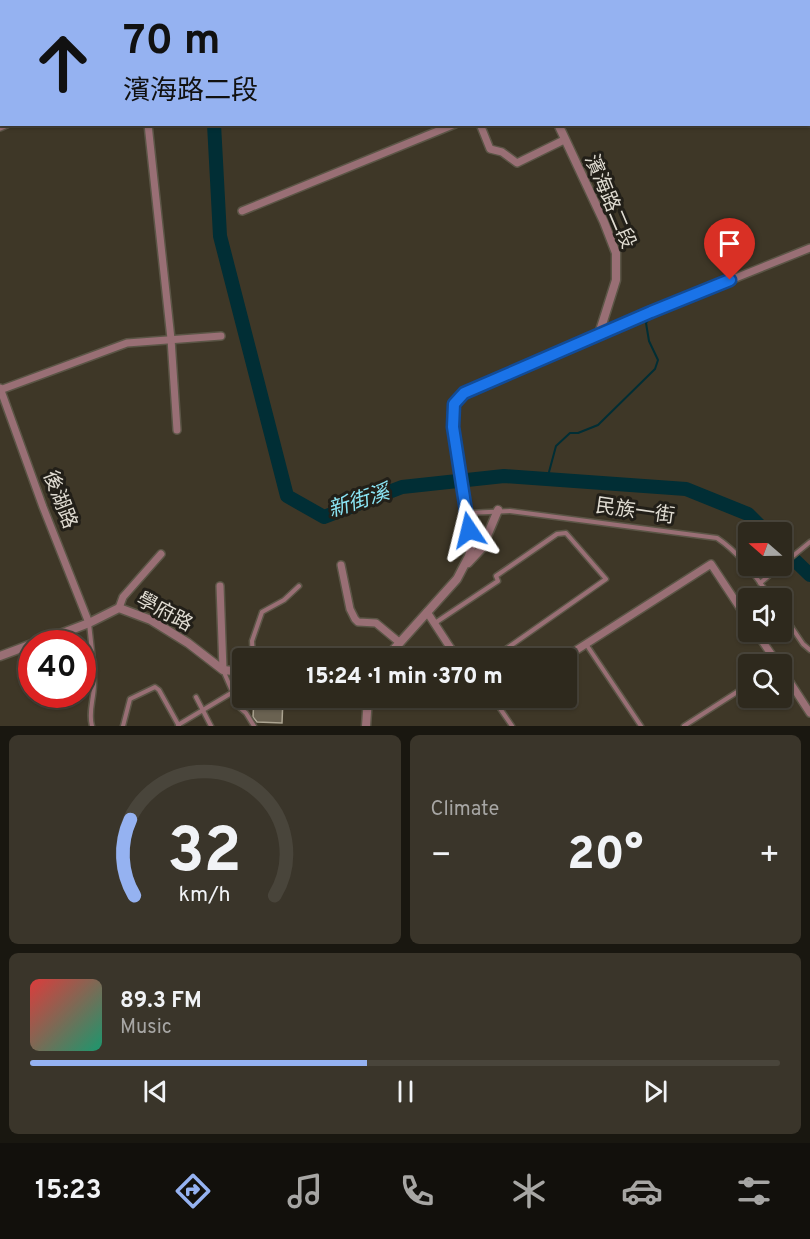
<!DOCTYPE html>
<html lang="en">
<head>
<meta charset="utf-8">
<style>
  :root { --surface:#2e291d; --page:#3a352a; --text:#f1f3f6; --muted:#a7a6a4; --line:#49453b; --accent:#95b2f1 }
  body { margin:0; font-family:Overpass,"Noto Sans TC",sans-serif; background:var(--page); color:var(--text); height:100vh; display:flex; flex-direction:column; font-size:22px; white-space:nowrap }
  * { box-sizing:border-box; margin:0 }
  p { font-size:20px; color:var(--muted) }
  .icon { flex:none; width:33px; height:33px; fill:none; stroke:currentColor; stroke-width:2; stroke-linecap:round; stroke-linejoin:round }
  .map { position:relative; height:726px; overflow:hidden }
  .panel { display:flex; flex-direction:column; gap:9px; padding:9px; background:#191710; flex:1 }
  .panel>* { flex:none }
  .guide { position:absolute; left:0px; top:0px; width:810px; height:126px; box-shadow:0 2px 4px #0004,0 0 0 2px var(--line); background:#95b2f1; color:#111; overflow:hidden }
  .needle { width:39px; rotate:290deg }
  .fabs { position:absolute; left:738px; top:522px; display:grid; gap:12px }
  .fabs a { display:grid; place-items:center; width:54px; height:54px; border-radius:6px; background:var(--surface); box-shadow:0 2px 4px #0004,0 0 0 2px var(--line); font-size:30px }
  .speed { position:absolute; left:18px; top:630px; display:flex; gap:12px; font-size:30px; font-weight:700; text-align:center }
  .speed>* { display:grid; place-content:center; width:78px; height:78px; border-radius:50%; background:var(--surface); box-shadow:0 2px 4px #0004,0 0 0 2px var(--line); line-height:1 }
  .speed .limit { border:9px solid #d22; background:#fff; color:#111 }
  .pin { position:absolute; display:grid; place-items:center; width:51px; height:51px; color:#fff; margin:-62px -26px; border-radius:50% 50% 50% 0; rotate:-45deg; box-shadow:0 0 6px #0007 }
  .pin .icon { rotate:45deg }
  .me { position:absolute; width:66px; margin:-33px; rotate:350deg; stroke-linejoin:round; filter:drop-shadow(0 0 4px #0008) }
  .turn { display:flex; align-items:center; gap:21px; height:126px; padding:0 24px; font-size:27px }
  .turn .icon { width:78px; height:78px; stroke-width:2.5 }
  .turn b { display:block; font-size:42px; line-height:51px }
  .big { font-size:45px; font-weight:800; line-height:1.1 }
  .panel .card { flex:1; display:flex; flex-direction:column; justify-content:center; gap:9px; min-width:0; padding:0 21px; border-radius:9px; background:var(--page) }
  .panel .dial { align-items:center; gap:0 }
  .dial svg { height:156px; overflow:visible; fill:none; stroke:var(--line); stroke-width:7; stroke-linecap:round; text-anchor:middle }
  .dial text { fill:var(--text); stroke:none }
  .song { display:flex; align-items:center; gap:18px }
  .cover { width:72px; height:72px; border-radius:9px; background:linear-gradient(135deg,hsl(0 70% 55%),hsl(160 70% 35%)) }
  .played { height:6px; border-radius:3px; background:linear-gradient(90deg,var(--accent) 45%,var(--line) 45%) }
  .keys { display:flex; justify-content:space-around; direction:ltr }
  .heat { display:flex; justify-content:space-between; align-items:center; font-size:33px; direction:ltr }
  .panel .tiles { flex:1; display:grid; gap:9px; grid-template-columns:1fr 1fr }
  .card:last-child { grid-column:span 2 }
  .trip { position:absolute; left:232px; top:648px; width:345px; height:60px; border-radius:6px; background:var(--surface); box-shadow:0 2px 4px #0004,0 0 0 2px var(--line); font-weight:800; line-height:60px; text-align:center }
  .dock { display:flex; height:96px; justify-content:space-around; align-items:center; background:#12100c; color:var(--muted) }
  .dock .icon { width:42px; height:42px }
  .dock .current { color:var(--accent) }
  .dock b { font-size:27px; color:var(--text) }
  .map>svg:first-child { display:block }
  .lines { fill:none; stroke-linecap:round; stroke-linejoin:round }
  .stream { stroke:#012e35; stroke-width:2 }
  .river { stroke:#012e35; stroke-width:14 }
  .building { fill:#6a6251; stroke:#ada592; stroke-width:1.5 }
  .service-casing { stroke:#5b5546; stroke-width:7 }
  .minor-casing { stroke:#5b5546; stroke-width:10 }
  .tertiary-casing { stroke:#5b5546; stroke-width:11 }
  .service { stroke:#996f75; stroke-width:4 }
  .minor { stroke:#996f75; stroke-width:7 }
  .tertiary { stroke:#996f75; stroke-width:8 }
  .route-casing { stroke:#114b97; stroke-width:15 }
  .route { stroke:#1a73e8; stroke-width:10 }
  .labels { text-anchor:middle; dominant-baseline:central; stroke-width:6; stroke-linejoin:round; paint-order:stroke }
  .street-label { font-size:20px; fill:#dfdbd1; stroke:#221f18 }
  .water-label { font-size:21px; font-style:italic; fill:#8be5f5; stroke:#221f18 }
</style>
</head>
<body>
<div class="map">
<svg width="810" height="726" viewBox="0 0 810 726">
  <rect width="100%" height="100%" fill="#3e3727"/>
  <g class="lines">
    <polyline class="stream" points="549,472 556,446 570,433 578,433 598,425 655,369 658,360 649,341 646,323 652,315"/>
    <g class="river">
      <polyline points="300,2 301,0"/>
      <polyline points="214,124 220,236 287,496 324,517 402,487 504,476 686,489 748,514 766,532"/>
      <polyline points="782,548 810,575"/>
    </g>
  </g>
  <polygon class="building" points="254,698 283,698 282,723 257,722 253,717"/>
  <g class="lines">
    <defs>
      <g id="service">
        <path d="M 468,513 L 510,511 L 717,538 C 741,554 755,576 771,598"/>
        <polyline points="760,583 810,542"/>
        <polyline points="782,613 803,644 810,650"/>
        <path d="M 89,623 C 91,643 94,664 94,684 C 94,699 88,712 92,726"/>
        <polyline points="435,623 498,581 496,576 557,534 566,533 606,579 493,658"/>
        <polyline points="586,644 641,726"/>
        <polyline points="253,658 252,641 262,612 284,600 299,586"/>
        <polyline points="223,670 239,707 246,713 254,726"/>
        <polyline points="196,697 211,726"/>
        <polyline points="497,704 512,726"/>
        <polyline points="178,725 233,692"/>
        <polyline points="123,726 130,699 155,687 159,690 179,726"/>
        <polyline points="684,726 748,685"/>
      </g>
      <g id="minor">
        <polyline points="759,2 763,0"/>
        <polyline points="148,124 171,339 177,430"/>
        <polyline points="480,124 490,149 502,152 517,163 564,140"/>
        <polyline points="0,127 7,124"/>
        <polyline points="242,211 455,124"/>
        <polyline points="599,334 651,312 810,248"/>
        <polyline points="0,388 43,507 89,623"/>
        <polyline points="0,390 127,343 221,336"/>
        <polyline points="341,565 350,609 355,619 358,622 376,623 399,642"/>
        <polyline points="220,586 223,670"/>
        <polyline points="119,608 123,597 161,554"/>
        <polyline points="427,612 457,658"/>
        <polyline points="756,632 778,664"/>
        <polyline points="564,658 711,564 748,620"/>
        <polyline points="782,670 810,713"/>
        <polyline points="484,698 497,704 506,698"/>
      </g>
      <g id="tertiary">
        <polyline points="509,0 509,2"/>
        <polyline points="468,563 482,548 498,510"/>
        <polyline points="34,644 89,623 119,608 151,620 188,643 223,670 243,672"/>
        <polyline points="0,656 32,644"/>
        <polyline points="386,658 457,579 469,556 471,548 452,413 454,404 458,398 472,388 599,334 616,280 616,253 604,222 558,124"/>
        <polyline points="366,726 368,698"/>
      </g>
    </defs>
    <use href="#service" class="service-casing"/>
    <use href="#minor" class="minor-casing"/>
    <use href="#tertiary" class="tertiary-casing"/>
    <use href="#service" class="service"/>
    <use href="#minor" class="minor"/>
    <use href="#tertiary" class="tertiary"/>
  </g>
  <g class="lines">
    <defs>
      <polyline id="route" points="469,530 453,427 454,404 464,393 651,312 730,280"/>
    </defs>
    <use href="#route" class="route-casing"/>
    <use href="#route" class="route"/>
  </g>
  <g class="labels">
    <g class="street-label">
      <text transform="translate(609 202) rotate(67)">濱海路二段</text>
      <text transform="translate(59 500) rotate(69)">後湖路</text>
      <text transform="translate(635 512) rotate(8)">民族一街</text>
      <text transform="translate(164 613) rotate(28)">學府路</text>
    </g>
    <g class="water-label">
      <text transform="translate(359 502) rotate(-18)">新街溪</text>
    </g>
  </g>
</svg>
<div class="fabs">
<a><svg class="needle" viewBox="-14 -14 28 28"><path d="M0-13l5 13h-10z" fill="#e53935"/><path d="M0 13l5-13h-10z" fill="#a7a6a4"/></svg></a>
<a><svg class="icon" aria-label="sound" viewBox="0 0 24 24"><path d="M4 9h4l5-4v14l-5-4H4zM17 9q2 3 0 6"/></svg></a>
<a><svg class="icon" aria-label="search" viewBox="0 0 24 24"><circle cx="10" cy="10" r="6"/><path d="M15 15l6 6"/></svg></a>
</div>
<div class="speed"><div class="limit">40</div></div>
<div class="pin" style="left:730px;top:280px;background:#d93025"><svg class="icon" aria-label="arrive" viewBox="0 0 24 24"><path d="M6 21V4h12l-3 4 3 4H6"/></svg></div>
<svg class="me" style="left:469px;top:530px" viewBox="-20 -20 40 40"><path d="M0-17L14 15 0 8-14 15z" fill="#1a73e8" stroke="#fff" stroke-width="4"/></svg>
<div class="trip">15:24 · 1 min · 370 m</div>
<div class="guide">
<div class="turn"><svg class="icon" aria-label="ahead" viewBox="0 0 24 24"><path d="M12 20V5M6 11l6-6 6 6"/></svg><div><b>70 m</b>濱海路二段</div></div>
</div>
</div>
<section class="panel">
<div class="tiles">
<div class="card dial"><svg viewBox="0 0 100 80">
<path d="M14 69A42 42 0 1 1 86 69"/>
<path d="M14 69A42 42 0 0 1 12 30" stroke="#95b2f1"/>
<text x="50" y="56" font-size="32" font-weight="700">32</text>
<text x="50" y="72" font-size="11">km/h</text>
</svg></div>
<div class="card"><p>Climate</p>
<div class="heat"><a>−</a><b class="big">20°</b><a>+</a></div>
</div>
<div class="card">
<div class="song"><i class="cover"></i><div><b>89.3 FM</b><p>Music</p></div></div>
<div class="played"></div>
<div class="keys"><svg class="icon" aria-label="previous" viewBox="0 0 24 24"><path d="M18 5L8 12l10 7zM5 5v14"/></svg><svg class="icon" aria-label="pause" viewBox="0 0 24 24"><path d="M8 5v14M16 5v14"/></svg><svg class="icon" aria-label="next" viewBox="0 0 24 24"><path d="M6 5l10 7-10 7zM19 5v14"/></svg></div>
</div>
</div>
</section>
<nav class="dock">
<b>15:23</b>
<svg class="icon current" aria-label="directions" viewBox="0 0 24 24"><path d="M12 3l9 9-9 9-9-9zM9 14v-3h6M13 9l2 2-2 2"/></svg>
<svg class="icon" aria-label="music" viewBox="0 0 24 24"><path d="M9 18V5l10-2v13"/><circle cx="6" cy="18" r="3"/><circle cx="16" cy="16" r="3"/></svg>
<svg class="icon" aria-label="phone" viewBox="0 0 24 24"><path d="M5 4h4l2 5-3 2q2 4 5 5l2-3 5 2v4C11 20 4 13 5 4z"/></svg>
<svg class="icon" aria-label="climate" viewBox="0 0 24 24"><path d="M12 3v18M4 7l16 10M4 17L20 7"/></svg>
<svg class="icon" aria-label="car" viewBox="0 0 24 24"><path d="M5 17H2v-5l4-1 3-4h7l3 4 3 1v5h-3M9 17h6M6 11h13"/><circle cx="7" cy="17" r="2"/><circle cx="17" cy="17" r="2"/></svg>
<svg class="icon" aria-label="filters" viewBox="0 0 24 24"><path d="M4 7h16M4 17h16"/><circle cx="9" cy="7" r="2"/><circle cx="15" cy="17" r="2"/></svg>
</nav>
</body>
</html>
